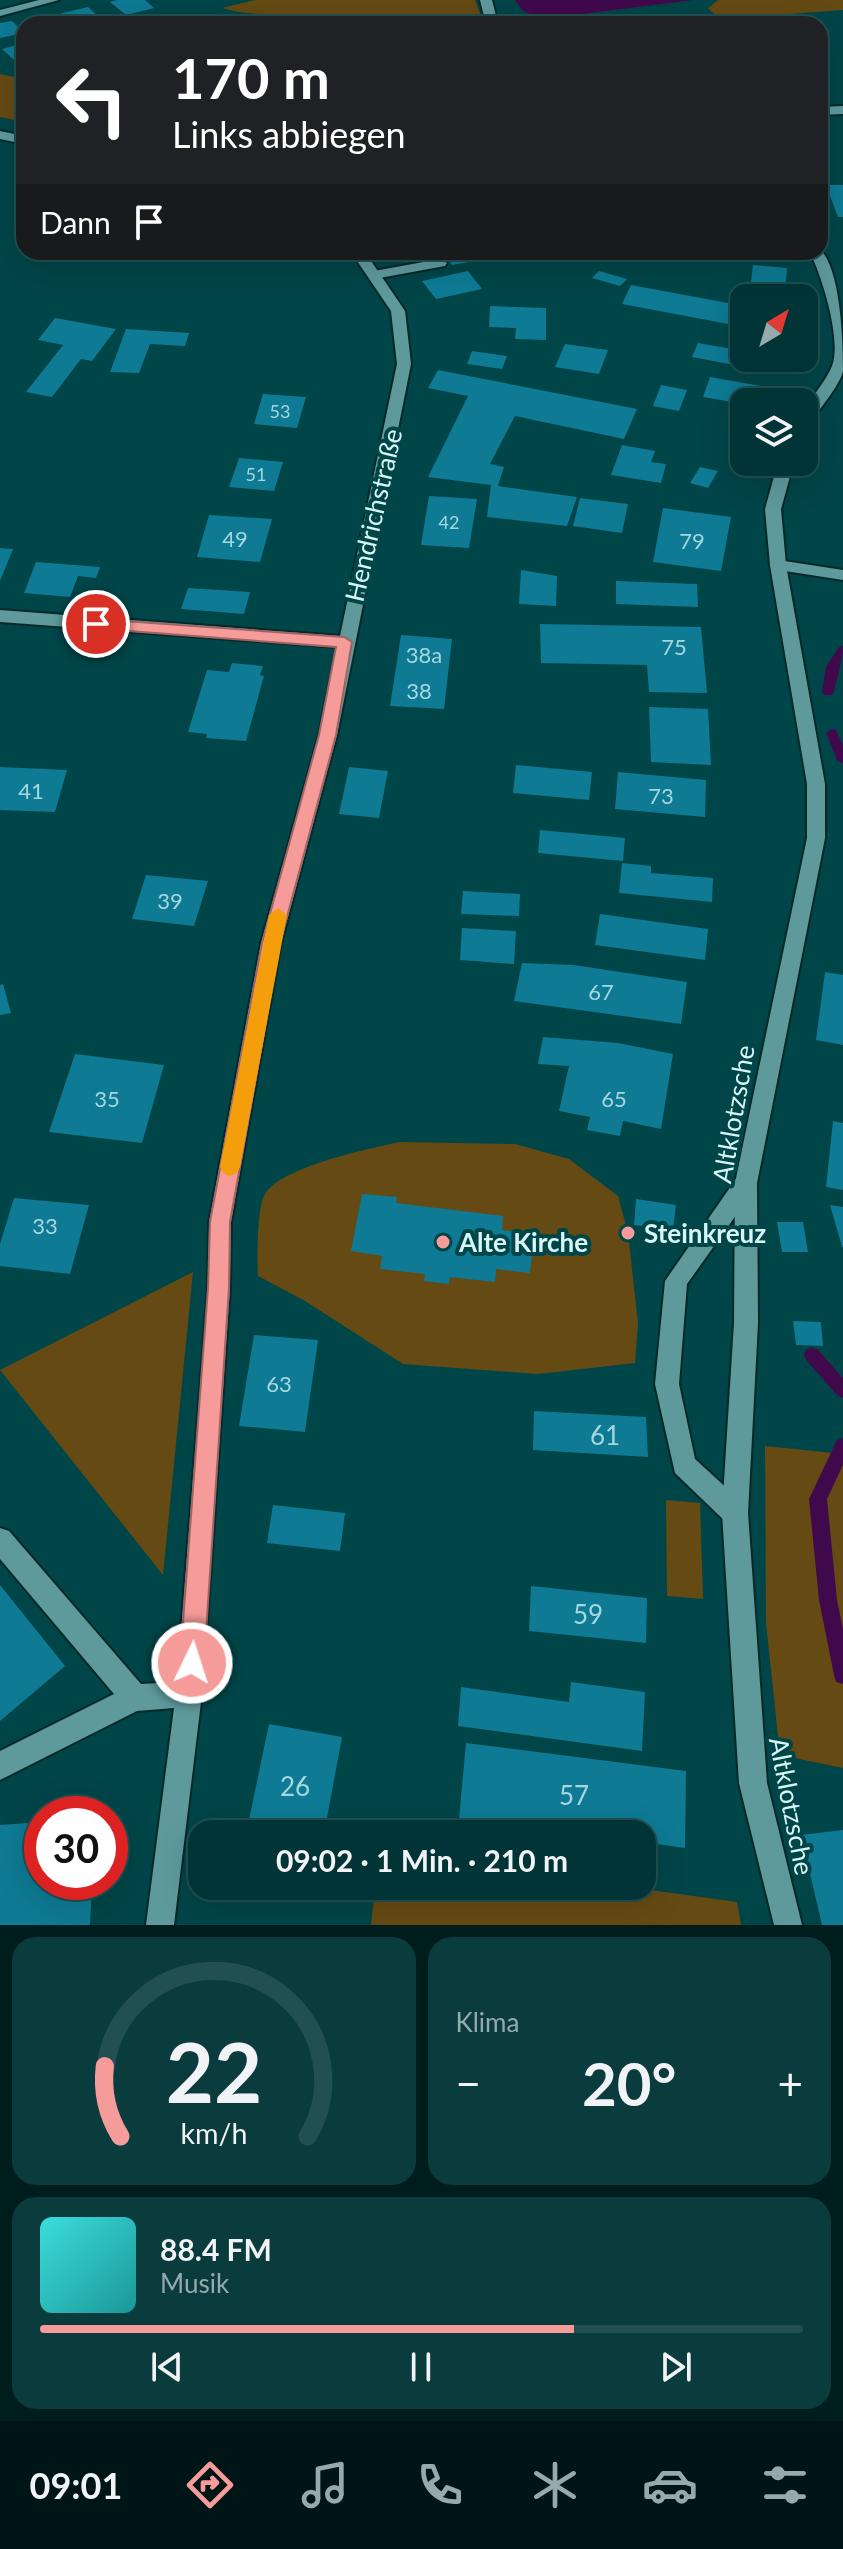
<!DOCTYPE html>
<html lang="de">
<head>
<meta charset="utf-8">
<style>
  :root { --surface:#003436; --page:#0a3c3e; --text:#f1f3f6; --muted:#95aaad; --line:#224f51; --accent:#f59b9a }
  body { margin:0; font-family:Lato,sans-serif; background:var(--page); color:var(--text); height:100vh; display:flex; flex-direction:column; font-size:30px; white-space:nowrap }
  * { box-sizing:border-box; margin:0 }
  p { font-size:26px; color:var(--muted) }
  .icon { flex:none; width:44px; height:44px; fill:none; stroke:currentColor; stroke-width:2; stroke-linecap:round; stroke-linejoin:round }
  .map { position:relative; height:1925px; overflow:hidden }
  .panel { display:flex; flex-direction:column; gap:12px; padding:12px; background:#001d1e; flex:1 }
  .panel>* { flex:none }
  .hud { position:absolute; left:16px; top:16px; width:812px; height:244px; border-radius:24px; box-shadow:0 8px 32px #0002,0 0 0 2px var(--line); background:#202124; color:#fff; overflow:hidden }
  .needle { width:52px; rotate:38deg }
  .controls { position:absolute; left:730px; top:284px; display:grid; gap:16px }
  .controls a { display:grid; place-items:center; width:88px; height:88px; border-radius:16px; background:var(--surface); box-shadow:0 8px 32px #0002,0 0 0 2px var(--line); font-size:40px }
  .speed { position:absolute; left:24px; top:1796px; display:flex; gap:16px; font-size:40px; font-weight:700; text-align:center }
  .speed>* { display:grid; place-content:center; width:104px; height:104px; border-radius:50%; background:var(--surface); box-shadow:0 8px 32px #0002,0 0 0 2px var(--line); line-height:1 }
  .speed .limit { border:12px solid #d22; background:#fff; color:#111 }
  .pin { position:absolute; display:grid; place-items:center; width:68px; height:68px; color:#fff; margin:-34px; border:4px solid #fff; border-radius:50%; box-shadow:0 2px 8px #0007 }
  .me { position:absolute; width:88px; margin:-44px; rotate:4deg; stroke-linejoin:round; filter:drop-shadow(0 0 6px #0008) }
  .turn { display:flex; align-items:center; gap:28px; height:168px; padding:0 24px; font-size:36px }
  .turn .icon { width:104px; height:104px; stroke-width:2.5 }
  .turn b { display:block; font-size:56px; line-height:68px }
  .then { display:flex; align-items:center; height:76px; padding:0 24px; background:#0003; gap:16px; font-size:30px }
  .big { font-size:60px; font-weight:700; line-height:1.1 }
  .panel .card { flex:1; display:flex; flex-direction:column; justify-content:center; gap:12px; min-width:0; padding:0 28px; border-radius:24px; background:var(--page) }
  .panel .dial { align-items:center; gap:0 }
  .dial svg { height:208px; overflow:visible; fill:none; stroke:var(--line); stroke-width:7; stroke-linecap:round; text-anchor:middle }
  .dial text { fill:var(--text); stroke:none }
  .song { display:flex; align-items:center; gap:24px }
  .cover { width:96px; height:96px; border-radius:12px; background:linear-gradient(135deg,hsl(180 70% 55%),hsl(180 70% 35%)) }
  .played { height:8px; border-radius:4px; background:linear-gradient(90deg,var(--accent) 70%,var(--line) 70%) }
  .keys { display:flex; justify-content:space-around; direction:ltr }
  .heat { display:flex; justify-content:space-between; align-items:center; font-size:44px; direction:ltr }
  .panel .tiles { flex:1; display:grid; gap:12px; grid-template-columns:1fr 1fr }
  .card:last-child { grid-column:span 2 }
  .trip { position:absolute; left:188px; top:1820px; width:468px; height:80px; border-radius:24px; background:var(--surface); box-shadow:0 8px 32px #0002,0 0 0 2px var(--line); font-weight:700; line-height:80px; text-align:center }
  .tabs { display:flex; height:128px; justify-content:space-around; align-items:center; background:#001516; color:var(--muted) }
  .tabs .icon { width:56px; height:56px }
  .tabs .on { color:var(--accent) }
  .tabs b { font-size:36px; color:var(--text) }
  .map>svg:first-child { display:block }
  .green { fill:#654a13 }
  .water { fill:#40094b }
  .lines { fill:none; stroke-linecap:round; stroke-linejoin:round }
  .stream { fill:#40094b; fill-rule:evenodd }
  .building { fill:#0e7a94 }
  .lane-casing { stroke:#082829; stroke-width:4 }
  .street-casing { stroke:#082829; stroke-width:4 }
  .secondary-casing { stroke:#082829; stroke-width:4 }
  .lane { fill:#5e999c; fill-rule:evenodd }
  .street { fill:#5e999c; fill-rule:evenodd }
  .secondary { fill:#5e999c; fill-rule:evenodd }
  .route { fill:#f59b9a; stroke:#9f6564; stroke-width:2 }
  .slow { fill:#f59e0b }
  .poi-dot { fill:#f59b9a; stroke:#004548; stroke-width:3 }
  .labels { text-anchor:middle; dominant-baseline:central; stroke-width:8; stroke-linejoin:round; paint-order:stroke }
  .far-number-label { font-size:18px; fill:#a6d7de }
  .number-label { font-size:22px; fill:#a6d7de }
  .street-label { font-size:26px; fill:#d9f6f7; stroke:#004548 }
  .poi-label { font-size:26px; font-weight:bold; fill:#d9f6f7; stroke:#004548; text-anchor:start }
  .near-number-label { font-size:26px; fill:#a6d7de }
</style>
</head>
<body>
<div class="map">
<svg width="843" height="1925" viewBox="0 0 843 1925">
  <rect width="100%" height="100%" fill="#004548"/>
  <g class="green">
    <polygon points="255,0 475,0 484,24 370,24 238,12 222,8"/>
    <polygon points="718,0 843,0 843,10 720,19 708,8"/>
    <polygon points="0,74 24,79 24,122 0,117"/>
    <path d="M 399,1142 L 515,1144 L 569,1159 L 618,1196 L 628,1233 L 638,1323 L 635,1363 L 538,1374 L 403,1364 L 305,1301 L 258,1276 C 257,1261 257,1209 264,1196 C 278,1167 369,1149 399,1142 Z"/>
    <polygon points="193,1272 163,1575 0,1370"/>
    <polygon points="765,1446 843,1454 843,1768 780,1755 766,1623"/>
    <polygon points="666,1500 700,1503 703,1599 667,1596"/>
    <polygon points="375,1886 621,1886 737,1902 741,1925 371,1925"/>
  </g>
  <polygon class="water" points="515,0 693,0 543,19 523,11"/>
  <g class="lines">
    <g class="stream">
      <path d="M 843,646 C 843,662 837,676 834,692 L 832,695 L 824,695 L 822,692 L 826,667 L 839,647 Z"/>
      <polygon points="832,729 836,730 843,745 843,764 837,760 826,733"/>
      <polygon points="812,1347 818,1350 843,1378 843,1398 837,1395 806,1360 804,1355 806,1350"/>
      <polygon points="843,1438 843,1465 827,1499 837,1600 843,1629 843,1684 836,1682 834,1675 819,1600 809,1499 837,1440"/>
    </g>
  </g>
  <g class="building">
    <polygon points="117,0 145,0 154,8 126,15 110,2"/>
    <polygon points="88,7 103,21 70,24 59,14"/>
    <polygon points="12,21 24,33 0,38 0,23"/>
    <polygon points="20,44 24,48 24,58 14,60 2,49"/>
    <polygon points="826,185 843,185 843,217 838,217"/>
    <polygon points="445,252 503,252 499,258 487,255 485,259 452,265"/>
    <polygon points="753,265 787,268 785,293 750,290"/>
    <polygon points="468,271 482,289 436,299 422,281"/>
    <polygon points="599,271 627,279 620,286 592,278"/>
    <polygon points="631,285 744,306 744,327 622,304"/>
    <polygon points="490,306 546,308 546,340 515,339 516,328 489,327"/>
    <polygon points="55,318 116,329 92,361 81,359 52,397 26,392 63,345 38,340"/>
    <polygon points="126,329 189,333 185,346 150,344 139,373 110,372"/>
    <polygon points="698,343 744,351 744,358 749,358 745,367 692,357"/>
    <polygon points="565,344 608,350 599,374 555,367"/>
    <polygon points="472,351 507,356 502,369 467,364"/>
    <polygon points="438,370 637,409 624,439 515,416 490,464 504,467 498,486 577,497 567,526 487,517 491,485 428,477 468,396 428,388"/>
    <polygon points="710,377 773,388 769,402 744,404 703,397"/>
    <polygon points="661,385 687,390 679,411 653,406"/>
    <polygon points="263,394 306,397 297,428 254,424"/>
    <polygon points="622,445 655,451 651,462 666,464 661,483 611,475"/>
    <polygon points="239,458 283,462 274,491 229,487"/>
    <polygon points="700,467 718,471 708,488 690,483"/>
    <polygon points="429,496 477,499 469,548 421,545"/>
    <polygon points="580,498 628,504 622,533 573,526"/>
    <polygon points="663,508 731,517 721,571 653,562"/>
    <polygon points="209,515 272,519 260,562 197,557"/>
    <polygon points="0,548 13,549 0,581"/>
    <polygon points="36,562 100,567 96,578 78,576 70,597 24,593"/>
    <polygon points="521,570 557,576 556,606 519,604"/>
    <polygon points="616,581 697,584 698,607 616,604"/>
    <polygon points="188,588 250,592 244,614 181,609"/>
    <polygon points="540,624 701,627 707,693 649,692 647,665 541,663"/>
    <polygon points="401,635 452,639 444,709 390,706"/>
    <polygon points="232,663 263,666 260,675 264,676 246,741 206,738 207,734 188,732 207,670 229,672"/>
    <polygon points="649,707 708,709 711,765 651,762"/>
    <polygon points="516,765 592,772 589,800 513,793"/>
    <polygon points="0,767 67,770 55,812 0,810"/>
    <polygon points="349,767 388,771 379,818 339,814"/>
    <polygon points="618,772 706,780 705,817 615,809"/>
    <polygon points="540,830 625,838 623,861 538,853"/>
    <polygon points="622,863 651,866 651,873 713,878 712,902 619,893"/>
    <polygon points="146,875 208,881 194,926 132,919"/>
    <polygon points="463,891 520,894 519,916 461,914"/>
    <polygon points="600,914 708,929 705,960 595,945"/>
    <polygon points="462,928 516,931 514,964 460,960"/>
    <polygon points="522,963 574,965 687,982 681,1024 514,1001"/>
    <polygon points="825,972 843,975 843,1045 816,1040"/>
    <polygon points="3,984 11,1013 0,1015 0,985"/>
    <polygon points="543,1037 618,1043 673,1054 661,1129 623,1121 620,1136 587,1130 590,1117 559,1111 569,1066 538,1064"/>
    <polygon points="75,1054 164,1065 142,1143 49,1132"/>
    <polygon points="833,1121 843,1123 843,1190 826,1187"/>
    <polygon points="362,1194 397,1197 396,1203 503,1216 502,1230 534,1234 530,1273 496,1269 495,1282 450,1277 449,1284 424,1281 425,1274 380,1269 382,1256 351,1251"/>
    <polygon points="14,1198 89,1205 70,1274 0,1266 0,1244"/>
    <polygon points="636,1199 676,1205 673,1230 634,1225"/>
    <polygon points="830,1205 843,1207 843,1247 842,1247"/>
    <polygon points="777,1222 803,1222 808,1252 782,1252"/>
    <polygon points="793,1321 821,1322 823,1346 796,1345"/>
    <polygon points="254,1335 318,1340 305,1432 239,1426"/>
    <polygon points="534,1411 646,1417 648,1457 533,1450"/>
    <polygon points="273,1505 345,1513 340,1551 267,1543"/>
    <polygon points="0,1585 65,1666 0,1721"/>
    <polygon points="531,1586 647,1598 646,1643 529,1631"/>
    <polygon points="571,1682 645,1692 642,1751 458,1726 461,1687 569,1702"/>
    <polygon points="269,1724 342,1737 324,1834 246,1834"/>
    <polygon points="466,1743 686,1771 685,1848 642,1842 642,1834 579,1834 459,1819"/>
    <polygon points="42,1822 42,1882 92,1882 90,1925 0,1925 0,1825"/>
    <polygon points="843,1830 843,1925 822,1925 801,1835"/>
  </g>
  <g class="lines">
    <defs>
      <g id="lane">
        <polygon points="480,0 492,0 498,24 486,24"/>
        <polygon points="440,259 447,263 445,266 374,279 367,275 374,271"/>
        <polygon points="778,560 843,570 843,580 772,569 770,565"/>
        <polygon points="746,1174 754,1176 757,1183 754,1190 687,1284 679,1384 695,1459 744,1504 748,1513 744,1522 735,1525 726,1522 675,1473 655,1384 665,1281 738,1176"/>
      </g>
      <g id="street">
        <polygon points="39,0 59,0 0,16 0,10"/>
        <path d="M 820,249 C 841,270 843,342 843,371 C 840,385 818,411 809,424 L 804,426 C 804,400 823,388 832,366 C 842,340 822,277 810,252 L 820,252 Z"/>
        <polygon points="351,252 365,252 405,311 411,364 337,735 281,943 231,1222 230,1288 202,1694 174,1925 146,1925 174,1708 137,1711 0,1780 0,1751 114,1694 0,1559 0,1528 9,1531 141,1684 177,1682 208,1288 209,1222 261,943 319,735 337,647 0,622 0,610 340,636 397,364 391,311"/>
        <polygon points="778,462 794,462 781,509 786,565 825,784 825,838 757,1183 758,1323 748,1513 767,1783 802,1925 774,1925 739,1783 722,1513 734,1323 735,1183 807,838 807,784 770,565 765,509"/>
      </g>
      <g id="secondary">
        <polygon points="843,106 843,114 820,115 820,107"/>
        <polygon points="0,131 24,136 24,144 0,139"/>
      </g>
    </defs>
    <use href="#lane" class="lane-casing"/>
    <use href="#street" class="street-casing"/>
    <use href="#secondary" class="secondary-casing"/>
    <use href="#lane" class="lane"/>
    <use href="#street" class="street"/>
    <use href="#secondary" class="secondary"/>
  </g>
  <polygon class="route" points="96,619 344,637 352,642 336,735 280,943 230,1222 229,1288 204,1663 200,1672 192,1675 183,1672 180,1663 208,1288 210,1222 262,943 319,735 336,647 90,628 90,621"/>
  <polygon class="slow" points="278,908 287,915 240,1167 237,1173 230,1176 223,1173 220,1167 269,915"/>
  <g class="poi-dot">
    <circle cx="628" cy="1233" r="8"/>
    <circle cx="443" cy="1242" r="8"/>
  </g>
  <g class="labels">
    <g class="far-number-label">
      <text x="280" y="411">53</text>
      <text x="256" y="474">51</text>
      <text x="449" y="522">42</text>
    </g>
    <g class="number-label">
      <text x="235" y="538">49</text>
      <text x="692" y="540">79</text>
      <text x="674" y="646">75</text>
      <text x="424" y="654">38a</text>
      <text x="419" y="690">38</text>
      <text x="31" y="790">41</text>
      <text x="661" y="795">73</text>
      <text x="170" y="900">39</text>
      <text x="601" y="991">67</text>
      <text x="107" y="1098">35</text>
      <text x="614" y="1098">65</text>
      <text x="45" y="1225">33</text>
      <text x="279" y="1383">63</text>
    </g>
    <g class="street-label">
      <text transform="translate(373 515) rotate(-77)">Hendrichstraße</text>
      <text transform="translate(733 1114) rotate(-80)">Altklotzsche</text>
      <text transform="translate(792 1806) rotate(79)">Altklotzsche</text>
    </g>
    <g class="poi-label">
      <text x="644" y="1233">Steinkreuz</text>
      <text x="459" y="1242">Alte Kirche</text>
    </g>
    <g class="near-number-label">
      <text x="605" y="1435">61</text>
      <text x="588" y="1614">59</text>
      <text x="295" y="1786">26</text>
      <text x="574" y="1795">57</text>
    </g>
  </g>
</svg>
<div class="controls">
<a><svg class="needle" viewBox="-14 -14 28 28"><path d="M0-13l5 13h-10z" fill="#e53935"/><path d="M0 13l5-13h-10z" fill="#95aaad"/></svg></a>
<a><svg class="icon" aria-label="layers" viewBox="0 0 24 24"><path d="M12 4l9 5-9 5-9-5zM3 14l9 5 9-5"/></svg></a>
</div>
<div class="speed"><div class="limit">30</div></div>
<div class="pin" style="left:96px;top:624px;background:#d93025"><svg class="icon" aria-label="arrive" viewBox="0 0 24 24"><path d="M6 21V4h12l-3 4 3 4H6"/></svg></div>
<svg class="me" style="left:192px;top:1663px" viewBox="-20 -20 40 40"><circle r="17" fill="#f59b9a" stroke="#fff" stroke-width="3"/><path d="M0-11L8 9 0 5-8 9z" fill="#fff"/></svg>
<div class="trip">09:02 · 1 Min. · 210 m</div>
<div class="hud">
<div class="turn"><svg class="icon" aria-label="left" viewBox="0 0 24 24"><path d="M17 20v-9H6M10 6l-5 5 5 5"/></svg><div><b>170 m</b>Links abbiegen</div></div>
<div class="then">Dann<svg class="icon" aria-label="arrive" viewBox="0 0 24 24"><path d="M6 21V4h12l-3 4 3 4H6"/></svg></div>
</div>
</div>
<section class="panel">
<div class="tiles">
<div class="card dial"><svg viewBox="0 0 100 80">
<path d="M14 69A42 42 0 1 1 86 69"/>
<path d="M14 69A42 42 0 0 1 8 42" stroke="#f59b9a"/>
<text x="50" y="56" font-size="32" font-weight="700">22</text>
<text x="50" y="72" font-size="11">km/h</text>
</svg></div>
<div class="card"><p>Klima</p>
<div class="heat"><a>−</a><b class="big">20°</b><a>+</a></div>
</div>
<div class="card">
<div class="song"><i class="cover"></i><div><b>88.4 FM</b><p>Musik</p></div></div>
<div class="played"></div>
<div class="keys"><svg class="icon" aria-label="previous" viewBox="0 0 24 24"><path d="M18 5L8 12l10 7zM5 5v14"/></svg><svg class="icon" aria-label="pause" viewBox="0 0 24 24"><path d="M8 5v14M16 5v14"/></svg><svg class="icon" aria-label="next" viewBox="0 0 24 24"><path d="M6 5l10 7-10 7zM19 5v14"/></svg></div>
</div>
</div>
</section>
<nav class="tabs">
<b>09:01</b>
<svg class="icon on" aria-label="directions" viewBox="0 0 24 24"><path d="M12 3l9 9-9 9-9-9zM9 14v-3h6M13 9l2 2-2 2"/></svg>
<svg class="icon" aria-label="music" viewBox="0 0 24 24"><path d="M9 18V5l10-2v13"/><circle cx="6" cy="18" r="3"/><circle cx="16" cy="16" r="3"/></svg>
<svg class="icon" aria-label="phone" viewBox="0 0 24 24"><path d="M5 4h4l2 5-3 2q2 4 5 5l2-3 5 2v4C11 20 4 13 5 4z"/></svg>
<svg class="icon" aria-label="climate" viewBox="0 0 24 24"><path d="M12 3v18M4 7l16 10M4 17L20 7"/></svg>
<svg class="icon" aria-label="car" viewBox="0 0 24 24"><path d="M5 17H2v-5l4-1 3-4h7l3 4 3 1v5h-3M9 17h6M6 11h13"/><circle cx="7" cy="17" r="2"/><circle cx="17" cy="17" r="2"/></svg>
<svg class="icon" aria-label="filters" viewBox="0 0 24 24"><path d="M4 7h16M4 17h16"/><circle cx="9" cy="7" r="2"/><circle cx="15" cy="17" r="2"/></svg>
</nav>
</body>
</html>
